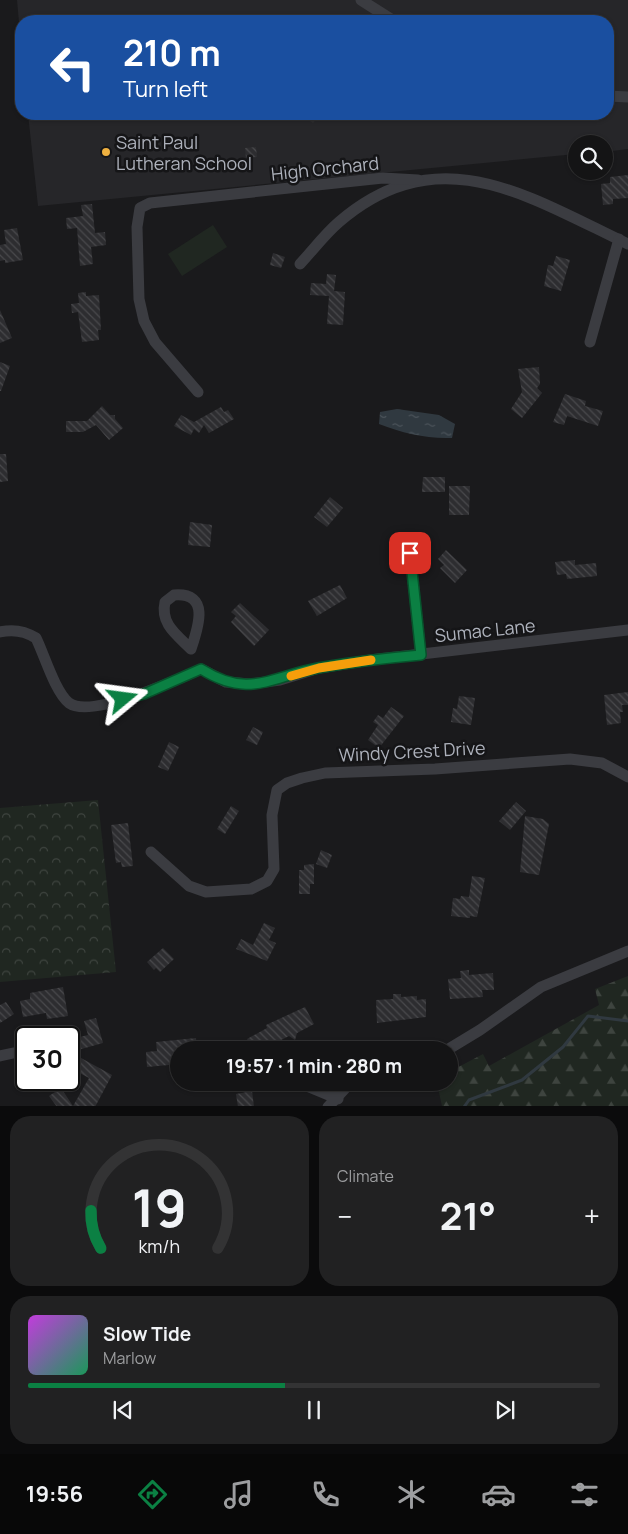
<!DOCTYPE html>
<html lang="en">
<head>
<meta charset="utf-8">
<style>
  :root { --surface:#141415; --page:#212122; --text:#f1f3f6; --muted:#9d9ea0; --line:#333334; --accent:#0b8043 }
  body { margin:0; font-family:Manrope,sans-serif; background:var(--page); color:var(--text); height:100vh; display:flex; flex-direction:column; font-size:19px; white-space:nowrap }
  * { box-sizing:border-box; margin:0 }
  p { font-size:16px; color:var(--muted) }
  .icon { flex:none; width:28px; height:28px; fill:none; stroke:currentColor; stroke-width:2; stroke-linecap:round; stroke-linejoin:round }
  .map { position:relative; height:1106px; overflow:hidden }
  .side { display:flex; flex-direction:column; gap:10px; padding:10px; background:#0b0b0c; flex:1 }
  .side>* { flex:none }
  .guide { position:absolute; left:15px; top:15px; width:599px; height:105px; border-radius:20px; box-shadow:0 1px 4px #0004,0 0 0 1px var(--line); background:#1a4fa0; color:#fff; overflow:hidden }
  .controls { position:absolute; left:568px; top:135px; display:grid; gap:10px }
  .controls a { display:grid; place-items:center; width:45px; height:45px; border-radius:50%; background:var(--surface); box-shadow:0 1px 4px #0004,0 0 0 1px var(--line); font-size:25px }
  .speed { position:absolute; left:15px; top:1026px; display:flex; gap:10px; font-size:25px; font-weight:700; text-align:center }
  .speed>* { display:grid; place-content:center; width:65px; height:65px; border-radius:50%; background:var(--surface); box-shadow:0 1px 4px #0004,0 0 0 1px var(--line); line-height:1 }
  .speed .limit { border:2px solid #111; border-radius:8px; background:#fff; color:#111 }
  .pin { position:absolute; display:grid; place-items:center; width:42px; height:42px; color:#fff; margin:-21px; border-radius:10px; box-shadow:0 2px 8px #0006 }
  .me { position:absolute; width:55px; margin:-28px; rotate:74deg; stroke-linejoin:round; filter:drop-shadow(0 0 4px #0008) }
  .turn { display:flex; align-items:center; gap:18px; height:105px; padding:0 25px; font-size:22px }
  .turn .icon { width:65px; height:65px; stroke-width:2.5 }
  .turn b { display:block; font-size:35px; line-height:42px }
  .big { font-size:38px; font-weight:700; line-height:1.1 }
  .side .widget { flex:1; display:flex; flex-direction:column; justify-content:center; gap:8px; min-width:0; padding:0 18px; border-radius:20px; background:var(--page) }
  .side .dial { align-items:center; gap:0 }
  .dial svg { height:130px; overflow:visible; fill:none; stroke:var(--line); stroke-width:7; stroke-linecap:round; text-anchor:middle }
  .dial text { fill:var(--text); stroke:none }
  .song { display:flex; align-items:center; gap:15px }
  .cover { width:60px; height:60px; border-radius:8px; background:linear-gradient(135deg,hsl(290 70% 55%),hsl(150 70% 35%)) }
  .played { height:5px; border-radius:2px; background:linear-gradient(90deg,var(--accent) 45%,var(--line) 45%) }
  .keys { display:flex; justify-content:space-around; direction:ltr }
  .heat { display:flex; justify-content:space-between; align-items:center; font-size:28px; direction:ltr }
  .side .tiles { flex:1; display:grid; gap:10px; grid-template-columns:1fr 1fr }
  .widget:last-child { grid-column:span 2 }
  .trip { position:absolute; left:170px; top:1041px; width:288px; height:50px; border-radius:25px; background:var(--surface); box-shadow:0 1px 4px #0004,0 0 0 1px var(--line); font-weight:700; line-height:50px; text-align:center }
  .menu { display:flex; height:80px; justify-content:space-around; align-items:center; background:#080808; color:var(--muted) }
  .menu .icon { width:35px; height:35px }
  .menu .on { color:var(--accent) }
  .menu b { font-size:22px; color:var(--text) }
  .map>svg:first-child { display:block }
  .built { fill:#262629 }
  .forest { fill:url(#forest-firs) }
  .park { fill:url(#park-crowns) }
  .pitch { fill:#202721 }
  .water { fill:url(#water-ripples) }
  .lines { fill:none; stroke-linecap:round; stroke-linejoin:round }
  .stream { stroke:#303940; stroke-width:3 }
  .building { fill:url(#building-back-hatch) }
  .minor { stroke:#3b3c41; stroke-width:11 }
  .route-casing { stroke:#07532c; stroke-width:12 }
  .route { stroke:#0b8043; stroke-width:9 }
  .slow { stroke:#f59e0b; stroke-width:9 }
  .poi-dot { fill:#eeb040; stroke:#151517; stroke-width:2 }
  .labels { text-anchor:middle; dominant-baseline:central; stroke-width:5; stroke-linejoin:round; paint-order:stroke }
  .poi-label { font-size:18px; fill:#adb1bb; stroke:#151517; text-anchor:start }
  .street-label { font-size:18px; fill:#adb1bb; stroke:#151517 }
</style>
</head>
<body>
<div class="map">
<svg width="628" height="1107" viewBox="0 0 628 1107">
  <defs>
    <pattern id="forest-firs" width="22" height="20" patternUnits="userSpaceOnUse" patternTransform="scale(1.25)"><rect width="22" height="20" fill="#202721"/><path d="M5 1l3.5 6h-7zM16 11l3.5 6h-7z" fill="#3e443f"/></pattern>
    <pattern id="park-crowns" width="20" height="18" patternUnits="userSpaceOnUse" patternTransform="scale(1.25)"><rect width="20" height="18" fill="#202721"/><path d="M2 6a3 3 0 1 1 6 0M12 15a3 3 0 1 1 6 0" fill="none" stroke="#3e443f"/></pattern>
    <pattern id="water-ripples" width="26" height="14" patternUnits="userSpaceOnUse" patternTransform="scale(1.25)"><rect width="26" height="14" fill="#303940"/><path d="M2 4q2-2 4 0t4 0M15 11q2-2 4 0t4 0" fill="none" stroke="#4b535a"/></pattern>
    <pattern id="building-back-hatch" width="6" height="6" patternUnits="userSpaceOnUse" patternTransform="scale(1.25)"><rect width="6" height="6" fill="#2d2d30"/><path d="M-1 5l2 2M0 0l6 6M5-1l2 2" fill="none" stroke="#49494c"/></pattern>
  </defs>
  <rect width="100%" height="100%" fill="#1a1a1c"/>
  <polygon class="built" points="17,0 628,0 628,149 604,152 604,144 576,144 576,154 38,206 28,114 608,114 608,21 21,21 21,45"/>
  <polygon class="forest" points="628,976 628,1106 442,1106 437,1083 449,1082 449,1072 483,1054 489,1066 599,1005 595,989"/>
  <polygon class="park" points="98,800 116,972 0,982 0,808"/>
  <polygon class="pitch" points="213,225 227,247 182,276 168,254"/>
  <path class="water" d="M 397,409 L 439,415 L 455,424 L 452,438 C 426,439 403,433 379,424 L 380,412 Z"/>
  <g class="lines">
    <polyline class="stream" points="464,1107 469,1100 522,1080 563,1047 588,1016 628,1021"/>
  </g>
  <g class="building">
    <polygon points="301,114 321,114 313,123"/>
    <polygon points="256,147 257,157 246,158 245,148"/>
    <polygon points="628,175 628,198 613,199 613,204 603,205 601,184 610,183 610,177"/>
    <polygon points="92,204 95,233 105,232 106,245 91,247 93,264 80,266 77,228 67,229 66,218 83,216 81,205"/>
    <polygon points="17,228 23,260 5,263 5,260 0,261 0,245 6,244 4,230"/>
    <polygon points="273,253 285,257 281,268 270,265"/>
    <polygon points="556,256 570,260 561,291 544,286 548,265 553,266"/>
    <polygon points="327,274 336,275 334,291 345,292 343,325 327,324 329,296 310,295 311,283 326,284"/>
    <polygon points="86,292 86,296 99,295 101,330 98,330 99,340 82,342 78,312 72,313 71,304 79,303 78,293"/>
    <polygon points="0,310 12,338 0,343"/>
    <polygon points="0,362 10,366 1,391 0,391"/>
    <polygon points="539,367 540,384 537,388 542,393 522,418 511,409 522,392 518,369"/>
    <polygon points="565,394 586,401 585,406 603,411 598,426 567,416 564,425 553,422"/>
    <polygon points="102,406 110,415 115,415 115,419 123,428 109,440 96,425 83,432 66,432 66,421 87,421"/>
    <polygon points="221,407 224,412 228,410 234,419 209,433 204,425 199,433 194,429 191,435 174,426 181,415 194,422"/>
    <polygon points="0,454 6,454 8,481 0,482"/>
    <polygon points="423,477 445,477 445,492 422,492"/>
    <polygon points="449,486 470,486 469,515 449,515"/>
    <polygon points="330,497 343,508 327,527 314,517"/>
    <polygon points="190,522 212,525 210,547 188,545"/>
    <polygon points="446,550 467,570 455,583 440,568 444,565 438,559"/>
    <polygon points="575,560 575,565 596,563 597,576 567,579 566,574 557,575 555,562"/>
    <polygon points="340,585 347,598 317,616 308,601"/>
    <polygon points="240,603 269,630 254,646 231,622 236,616 231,612"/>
    <polygon points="628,692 628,705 622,705 623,712 620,712 621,723 607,725 604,695"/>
    <polygon points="459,696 475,698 471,725 451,722 453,708 457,709"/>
    <polygon points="391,707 404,716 379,748 368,740 378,725 373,722 378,715 383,718"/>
    <polygon points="253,727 263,732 257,745 246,740"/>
    <polygon points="169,742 179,747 168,771 158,767"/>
    <polygon points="516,802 526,811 510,830 499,821"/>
    <polygon points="231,806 239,811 225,834 217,829"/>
    <polygon points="525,816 543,819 549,824 539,875 520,872"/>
    <polygon points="128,823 133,866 122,867 121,862 116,863 111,825"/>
    <polygon points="321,850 332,855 327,868 316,864"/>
    <polygon points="314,864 314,884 310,884 310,894 299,894 299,870 304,870 304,865"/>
    <polygon points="472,876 485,878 477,917 470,916 470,918 451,916 453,898 460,899 461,896 469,897"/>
    <polygon points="264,923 275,928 269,940 276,943 267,961 236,949 241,939 253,945"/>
    <polygon points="163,948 174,959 160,972 156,968 154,970 147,962"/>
    <polygon points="469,970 469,975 493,973 494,990 482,990 483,997 450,999 448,979 461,978 460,971"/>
    <polygon points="63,987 68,1016 47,1019 46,1013 23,1017 20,1001 30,999 30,993"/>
    <polygon points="393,994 401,994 401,997 417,996 417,1000 426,999 426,1017 377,1023 376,1000 393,999"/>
    <polygon points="6,1002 14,1014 0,1023 0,1005"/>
    <polygon points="305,1007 314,1024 297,1033 295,1040 289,1036 281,1040 275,1042 274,1040 253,1050 247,1039 267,1028 266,1025"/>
    <polygon points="96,1018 103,1043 78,1050 75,1038 88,1035 84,1021"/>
    <polygon points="196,1038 197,1050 179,1050 179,1064 147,1067 146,1052 157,1051 156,1042"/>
    <polygon points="81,1058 112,1075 95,1107 57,1107 49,1096 61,1088 73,1106 89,1078 74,1070"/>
    <polygon points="252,1091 254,1107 238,1107 236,1094"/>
  </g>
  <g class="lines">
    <g class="minor">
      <polyline points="361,0 394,21"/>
      <polyline points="608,96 628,97"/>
      <path d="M 300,264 C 313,250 325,234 339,222 C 439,136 529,197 628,244"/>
      <polyline points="590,342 619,239"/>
      <polyline points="198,392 155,342 144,321 139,299 137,227 140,208 150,203 383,178 418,180"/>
      <polyline points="410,553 421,655"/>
      <path d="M 174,595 C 211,592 198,628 191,649 C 177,635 160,624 165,602 Z"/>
      <path d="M 0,632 C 13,629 25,631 36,638 C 44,654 55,692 69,703 C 91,719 177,680 201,669 L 226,682 L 250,684 L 280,680 L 319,668 L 370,660 L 628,630"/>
      <polyline points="151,852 189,886 206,892 251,889 267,881 274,869 272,815 277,790 287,783 302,778 325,773 435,769 570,759 602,763 628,777"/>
      <polyline points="26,1040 18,1052 21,1062 26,1067"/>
      <polyline points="447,1050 480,1030 541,987 628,951"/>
      <polyline points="0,1056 18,1052"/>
      <polyline points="297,1082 338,1099"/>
      <polyline points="328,1107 351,1082"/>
    </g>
  </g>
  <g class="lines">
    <defs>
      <path id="route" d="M 123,699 L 144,694 L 201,669 C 249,699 270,677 318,668 C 352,662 387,658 421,655 L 410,553"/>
    </defs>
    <use href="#route" class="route-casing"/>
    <use href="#route" class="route"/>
    <polyline class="slow" points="291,676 319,668 371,660"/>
  </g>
  <circle class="poi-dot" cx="106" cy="152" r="5"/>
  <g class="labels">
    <g class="poi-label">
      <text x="116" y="142">Saint Paul<tspan x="116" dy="21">Lutheran School</tspan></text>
    </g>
    <g class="street-label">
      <text transform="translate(325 168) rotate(-6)">High Orchard</text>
      <text transform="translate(485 630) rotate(-6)">Sumac Lane</text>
      <text transform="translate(412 751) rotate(-3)">Windy Crest Drive</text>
    </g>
  </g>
</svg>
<div class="controls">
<a><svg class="icon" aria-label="search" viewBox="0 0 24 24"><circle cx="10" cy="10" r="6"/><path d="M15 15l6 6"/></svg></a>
</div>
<div class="speed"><div class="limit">30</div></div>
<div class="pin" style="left:410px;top:553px;background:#d93025"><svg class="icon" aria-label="arrive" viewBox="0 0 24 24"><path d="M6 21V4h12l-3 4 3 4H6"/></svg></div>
<svg class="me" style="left:123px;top:699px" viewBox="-20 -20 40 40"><path d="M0-17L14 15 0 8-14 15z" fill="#0b8043" stroke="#fff" stroke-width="4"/></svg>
<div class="trip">19:57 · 1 min · 280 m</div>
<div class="guide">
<div class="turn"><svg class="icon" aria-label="left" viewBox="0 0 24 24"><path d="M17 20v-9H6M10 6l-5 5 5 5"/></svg><div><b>210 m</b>Turn left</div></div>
</div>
</div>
<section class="side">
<div class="tiles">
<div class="widget dial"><svg viewBox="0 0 100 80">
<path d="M14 69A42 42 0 1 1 86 69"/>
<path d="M14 69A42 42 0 0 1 8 46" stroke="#0b8043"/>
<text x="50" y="56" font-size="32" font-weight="700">19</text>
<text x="50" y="72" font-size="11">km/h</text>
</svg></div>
<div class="widget"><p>Climate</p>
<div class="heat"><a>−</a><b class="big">21°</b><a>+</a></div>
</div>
<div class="widget">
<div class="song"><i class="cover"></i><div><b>Slow Tide</b><p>Marlow</p></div></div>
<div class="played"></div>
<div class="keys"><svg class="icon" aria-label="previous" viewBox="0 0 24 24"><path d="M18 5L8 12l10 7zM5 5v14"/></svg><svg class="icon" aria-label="pause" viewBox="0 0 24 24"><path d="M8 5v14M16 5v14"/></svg><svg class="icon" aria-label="next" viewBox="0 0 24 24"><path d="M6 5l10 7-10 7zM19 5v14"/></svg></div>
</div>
</div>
</section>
<nav class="menu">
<b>19:56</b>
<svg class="icon on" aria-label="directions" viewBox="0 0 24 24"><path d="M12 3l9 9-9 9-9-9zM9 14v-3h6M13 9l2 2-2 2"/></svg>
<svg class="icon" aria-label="music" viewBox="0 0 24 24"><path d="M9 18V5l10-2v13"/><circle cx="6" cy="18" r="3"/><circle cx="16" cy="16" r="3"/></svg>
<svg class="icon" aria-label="phone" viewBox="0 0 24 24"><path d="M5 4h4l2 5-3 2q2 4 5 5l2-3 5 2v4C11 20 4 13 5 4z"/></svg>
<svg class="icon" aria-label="climate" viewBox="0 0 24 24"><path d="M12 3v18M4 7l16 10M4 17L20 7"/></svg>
<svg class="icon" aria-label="car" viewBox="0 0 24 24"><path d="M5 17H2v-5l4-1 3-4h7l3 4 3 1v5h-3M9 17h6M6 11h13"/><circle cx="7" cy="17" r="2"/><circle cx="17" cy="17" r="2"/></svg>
<svg class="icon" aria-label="filters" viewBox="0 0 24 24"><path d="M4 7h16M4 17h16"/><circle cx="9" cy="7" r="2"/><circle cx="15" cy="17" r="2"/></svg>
</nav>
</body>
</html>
